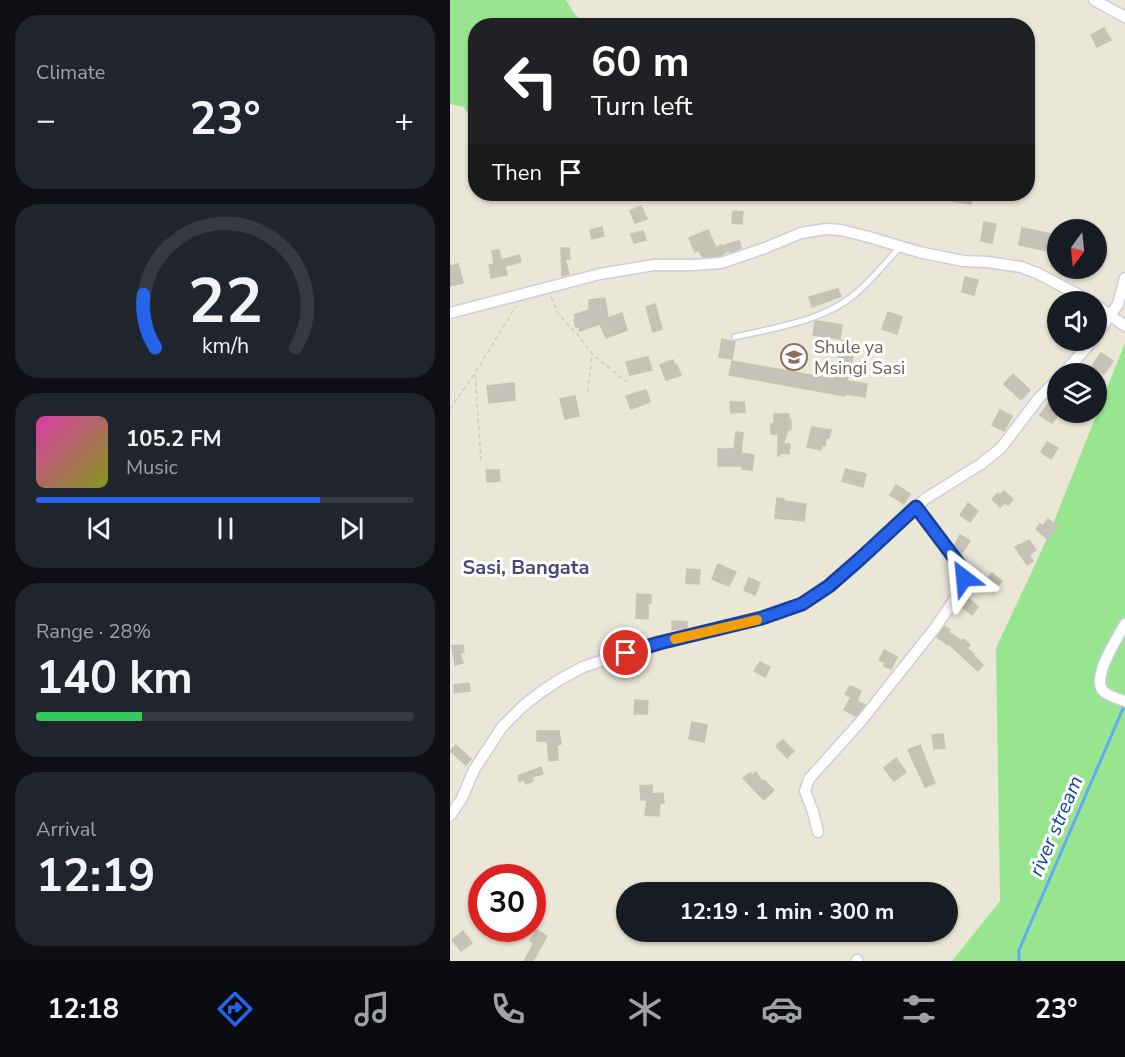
<!DOCTYPE html>
<html lang="en">
<head>
<meta charset="utf-8">
<style>
  :root { --surface:#171b24; --page:#20242c; --text:#f1f3f6; --muted:#9ea1a6; --line:#363941; --accent:#2563eb }
  body { margin:0; font-family:"Nunito Sans",sans-serif; background:var(--page); color:var(--text); height:100vh; display:flex; flex-direction:column; font-size:22px; white-space:nowrap }
  * { box-sizing:border-box; margin:0 }
  p { font-size:20px; color:var(--muted) }
  .icon { flex:none; width:33px; height:33px; fill:none; stroke:currentColor; stroke-width:2; stroke-linecap:round; stroke-linejoin:round }
  .map { position:relative; flex:1; overflow:hidden }
  .panel { display:flex; flex-direction:column; gap:15px; padding:15px; background:#0d0f14; width:450px }
  .panel>* { flex:none }
  .guide { position:absolute; left:18px; top:18px; width:567px; height:183px; border-radius:24px; box-shadow:0 2px 4px #0004; background:#202124; color:#fff; overflow:hidden }
  .needle { width:39px; rotate:195deg }
  .tools { position:absolute; left:597px; top:219px; display:grid; gap:12px }
  .tools a { display:grid; place-items:center; width:60px; height:60px; border-radius:50%; background:var(--surface); box-shadow:0 2px 4px #0004; font-size:30px }
  .speed { position:absolute; left:18px; top:864px; display:flex; gap:12px; font-size:30px; font-weight:700; text-align:center }
  .speed>* { display:grid; place-content:center; width:78px; height:78px; border-radius:50%; background:var(--surface); box-shadow:0 2px 4px #0004; line-height:1 }
  .speed .limit { border:9px solid #d22; background:#fff; color:#111 }
  .pin { position:absolute; display:grid; place-items:center; width:51px; height:51px; color:#fff; margin:-26px; border:3px solid #fff; border-radius:50%; box-shadow:0 2px 6px #0007 }
  .me { position:absolute; width:66px; margin:-33px; rotate:331deg; stroke-linejoin:round; filter:drop-shadow(0 0 4px #0008) }
  .turn { display:flex; align-items:center; gap:21px; height:126px; padding:0 24px; font-size:27px }
  .turn .icon { width:78px; height:78px; stroke-width:2.5 }
  .turn b { display:block; font-size:42px; line-height:51px }
  .then { display:flex; align-items:center; height:57px; padding:0 24px; background:#0003; gap:12px; font-size:22px }
  .big { font-size:45px; font-weight:700; line-height:1.1 }
  .panel .tile { flex:1; display:flex; flex-direction:column; justify-content:center; gap:9px; min-width:0; padding:0 21px; border-radius:24px; background:var(--page) }
  .panel .dial { align-items:center; gap:0 }
  .dial svg { height:156px; overflow:visible; fill:none; stroke:var(--line); stroke-width:7; stroke-linecap:round; text-anchor:middle }
  .dial text { fill:var(--text); stroke:none }
  .song { display:flex; align-items:center; gap:18px }
  .cover { width:72px; height:72px; border-radius:9px; background:linear-gradient(135deg,hsl(320 70% 55%),hsl(70 70% 35%)) }
  .played { height:6px; border-radius:3px; background:linear-gradient(90deg,var(--accent) 75%,var(--line) 75%) }
  .keys { display:flex; justify-content:space-around; direction:ltr }
  .heat { display:flex; justify-content:space-between; align-items:center; font-size:33px; direction:ltr }
  .charge { height:9px; border-radius:4px; background:linear-gradient(90deg,#34c759 28%,var(--line) 0) }
  .trip { position:absolute; left:166px; top:882px; width:342px; height:60px; border-radius:30px; background:var(--surface); box-shadow:0 2px 4px #0004; font-weight:700; line-height:60px; text-align:center }
  .tabs { display:flex; height:96px; justify-content:space-around; align-items:center; background:#090b0e; color:var(--muted) }
  .tabs .icon { width:42px; height:42px }
  .tabs .active { color:var(--accent) }
  .tabs b { font-size:27px; color:var(--text) }
  main { display:flex; flex:1; min-height:0 }
  .map>svg:first-child { display:block }
  .green { fill:#98e590 }
  .lines { fill:none; stroke-linecap:round; stroke-linejoin:round }
  .stream { stroke:#63a9f3; stroke-width:3 }
  .building { fill:#c5c3b7; stroke:#c5c3b1; stroke-width:1.5 }
  .lane-casing { stroke:#cecce1; stroke-width:8 }
  .street-casing { stroke:#cecce1; stroke-width:13 }
  .path { stroke:#cbcbcb; stroke-width:1.5; stroke-dasharray:4.5 3; stroke-linecap:butt }
  .lane { stroke:#fff; stroke-width:5 }
  .street { stroke:#fff; stroke-width:10 }
  .route-casing { stroke:#184099; stroke-width:15 }
  .route { stroke:#2563eb; stroke-width:10 }
  .slow { stroke:#f59e0b; stroke-width:10 }
  .labels { text-anchor:middle; dominant-baseline:central; stroke-width:6; stroke-linejoin:round; paint-order:stroke }
  .education-label { font-size:18px; fill:#785e54; stroke:#fff; text-anchor:start }
  .neighbourhood-label { font-size:20px; font-weight:bold; fill:#494679; stroke:#fff }
  .water-label { font-size:20px; font-style:italic; fill:#07439a; stroke:#fff }
</style>
</head>
<body>
<main>
<section class="panel">
<div class="tile"><p>Climate</p>
<div class="heat"><a>−</a><b class="big">23°</b><a>+</a></div>
</div>
<div class="tile dial"><svg viewBox="0 0 100 80">
<path d="M14 69A42 42 0 1 1 86 69"/>
<path d="M14 69A42 42 0 0 1 8 42" stroke="#2563eb"/>
<text x="50" y="56" font-size="32" font-weight="700">22</text>
<text x="50" y="72" font-size="11">km/h</text>
</svg></div>
<div class="tile">
<div class="song"><i class="cover"></i><div><b>105.2 FM</b><p>Music</p></div></div>
<div class="played"></div>
<div class="keys"><svg class="icon" aria-label="previous" viewBox="0 0 24 24"><path d="M18 5L8 12l10 7zM5 5v14"/></svg><svg class="icon" aria-label="pause" viewBox="0 0 24 24"><path d="M8 5v14M16 5v14"/></svg><svg class="icon" aria-label="next" viewBox="0 0 24 24"><path d="M6 5l10 7-10 7zM19 5v14"/></svg></div>
</div>
<div class="tile"><p>Range · 28%</p><b class="big">140 km</b><div class="charge"></div></div>
<div class="tile"><p>Arrival</p><b class="big">12:19</b></div>
</section>
<div class="map">
<svg width="675" height="961" viewBox="0 0 675 961">
  <rect width="100%" height="100%" fill="#ebe7d7"/>
  <g class="green">
    <polygon points="0,0 116,0 124,13 136,25 26,26 25,120 13,107 0,104"/>
    <polygon points="675,343 675,961 502,961 550,901 546,648 597,539"/>
  </g>
  <g class="lines">
    <polyline class="stream" points="569,961 569,950 675,704"/>
  </g>
  <g class="building">
    <polygon points="654,28 661,40 647,47 641,35"/>
    <polygon points="503,194 523,194 521,204 502,201"/>
    <polygon points="191,206 197,219 185,223 180,211"/>
    <polygon points="283,211 293,212 292,224 282,223"/>
    <polygon points="534,222 546,224 542,243 531,241"/>
    <polygon points="152,227 154,236 142,239 140,230"/>
    <polygon points="572,228 602,234 598,251 569,245"/>
    <polygon points="258,230 266,248 271,245 272,246 289,241 291,248 280,252 279,250 270,256 253,257 248,250 245,252 239,238"/>
    <polygon points="193,231 196,240 184,243 181,234"/>
    <polygon points="111,248 119,248 120,259 115,259 119,274 112,276"/>
    <polygon points="49,250 51,260 69,255 71,262 55,266 57,275 41,278 39,265 44,264 42,251"/>
    <polygon points="8,264 13,283 0,286 0,266"/>
    <polygon points="515,277 528,280 524,295 512,292"/>
    <polygon points="388,289 391,296 362,307 359,297"/>
    <polygon points="155,298 158,318 172,313 177,330 156,338 150,324 130,331 129,327 126,327 124,320 126,319 124,315 139,310 139,300"/>
    <polygon points="205,304 212,329 203,332 196,307"/>
    <polygon points="438,312 452,317 447,334 432,329"/>
    <polygon points="368,321 392,325 390,339 363,335 365,322"/>
    <polygon points="272,339 285,342 282,359 269,357"/>
    <polygon points="392,340 406,343 397,381 417,384 415,397 396,394 395,396 279,375 282,361 383,379"/>
    <polygon points="651,353 663,361 654,374 642,366"/>
    <polygon points="198,357 202,370 180,375 176,362"/>
    <polygon points="223,360 225,366 227,365 231,375 216,380 210,365"/>
    <polygon points="563,374 580,390 571,400 554,384"/>
    <polygon points="64,383 65,400 39,403 37,386"/>
    <polygon points="196,390 200,402 181,409 176,396"/>
    <polygon points="125,396 129,416 115,419 110,399"/>
    <polygon points="280,402 294,402 295,412 281,413"/>
    <polygon points="599,402 608,408 608,415 602,423 590,415"/>
    <polygon points="550,410 562,416 554,431 542,425"/>
    <polygon points="324,414 339,414 339,420 341,420 341,429 338,430 333,444 340,444 339,454 330,453 329,456 328,456 328,434 321,434 321,424 324,424"/>
    <polygon points="362,427 381,430 379,438 376,438 375,446 372,445 371,450 357,447"/>
    <polygon points="286,432 293,433 291,453 304,455 302,470 292,469 292,466 268,466 268,449 284,449"/>
    <polygon points="597,442 608,448 601,459 591,452"/>
    <polygon points="396,469 416,474 413,487 392,481"/>
    <polygon points="36,470 49,470 50,481 37,482"/>
    <polygon points="446,485 460,494 454,504 440,495"/>
    <polygon points="554,491 563,499 558,505 555,503 550,507 542,499 548,493 550,495"/>
    <polygon points="327,498 334,499 334,501 356,504 354,521 325,518"/>
    <polygon points="518,503 528,511 520,522 510,515"/>
    <polygon points="598,519 608,527 597,539 586,529 590,524 593,526"/>
    <polygon points="510,535 520,541 512,553 507,550 504,546"/>
    <polygon points="579,540 586,550 579,555 583,561 577,565 565,547"/>
    <polygon points="268,564 286,572 279,586 262,579"/>
    <polygon points="237,569 250,570 249,584 236,583"/>
    <polygon points="542,573 552,581 543,592 533,584"/>
    <polygon points="299,578 310,583 305,595 294,590"/>
    <polygon points="187,594 201,595 201,603 198,603 198,619 186,618"/>
    <polygon points="516,596 528,607 522,615 510,605"/>
    <polygon points="222,621 237,622 237,628 222,630"/>
    <polygon points="495,626 500,630 498,632 512,641 514,639 520,645 517,648 524,654 523,655 533,665 528,671 499,644 498,645 487,637"/>
    <polygon points="13,645 14,652 10,653 13,663 5,665 2,646"/>
    <polygon points="434,650 447,657 441,669 434,666 435,662 429,660"/>
    <polygon points="310,662 320,667 315,677 304,671"/>
    <polygon points="19,683 20,691 4,693 4,685"/>
    <polygon points="400,686 411,691 407,701 415,705 406,716 394,710 401,697 395,694"/>
    <polygon points="185,700 198,701 197,714 184,714"/>
    <polygon points="242,722 257,725 254,742 239,739"/>
    <polygon points="87,731 109,731 111,744 107,745 108,760 99,761 97,741 87,741"/>
    <polygon points="493,734 495,748 484,749 482,735"/>
    <polygon points="333,740 344,751 337,758 326,746"/>
    <polygon points="6,745 21,759 16,765 0,751"/>
    <polygon points="470,745 485,783 475,787 458,750"/>
    <polygon points="446,758 456,772 444,781 434,768"/>
    <polygon points="91,767 93,774 82,777 83,781 76,784 74,780 69,781 68,776"/>
    <polygon points="306,772 312,782 314,780 324,790 314,800 293,778 300,773 302,775"/>
    <polygon points="202,785 202,794 213,793 214,803 210,803 209,816 195,815 197,800 191,800 190,786"/>
    <polygon points="86,930 97,936 83,961 74,961 84,943 80,941"/>
    <polygon points="13,931 22,943 11,951 2,940"/>
  </g>
  <g class="lines">
    <defs>
      <path id="lane" d="M 285,337 C 324,328 373,321 404,295 C 421,281 435,263 450,247"/>
      <g id="street">
        <polyline points="644,0 675,17"/>
        <polyline points="646,305 675,326"/>
        <polyline points="0,313 150,274 204,265 243,265 271,263 315,248 351,233 376,229 391,230 419,237 469,252 513,261 537,262 571,267 587,273 642,302"/>
        <polyline points="646,336 668,304 675,278"/>
        <polyline points="613,374 643,340"/>
        <path d="M 675,624 C 668,637 641,677 653,691 C 658,696 668,699 675,701"/>
        <polyline points="0,816 12,798 24,770 52,727 73,706 91,692 109,680 133,667 160,658 209,643 312,618 352,604 379,586 411,558 475,499 531,464 551,448 589,398 608,379"/>
        <polyline points="368,832 363,812 355,791 359,779 412,720 485,628 513,587 514,575 511,568 466,507"/>
        <polyline points="407,960 407,961"/>
      </g>
    </defs>
    <use href="#lane" class="lane-casing"/>
    <use href="#street" class="street-casing"/>
    <g class="path">
      <polyline points="101,297 109,315 129,336 142,354 177,382"/>
      <polyline points="25,374 31,460"/>
      <polyline points="138,392 142,355"/>
      <polyline points="0,409 25,373 66,306"/>
    </g>
    <use href="#lane" class="lane"/>
    <use href="#street" class="street"/>
  </g>
  <g class="lines">
    <defs>
      <polyline id="route" points="176,653 209,643 312,618 352,604 379,586 411,558 466,507 512,568 514,578"/>
    </defs>
    <use href="#route" class="route-casing"/>
    <use href="#route" class="route"/>
    <polyline class="slow" points="225,639 307,620"/>
  </g>
  <defs>
    <symbol id="school-ring" viewBox="-11 -11 22 22"><circle r="9.5" fill="#fff" stroke="#8d6e63" stroke-width="1.5"/><path d="M0-5L7-2L0 1L-7-2ZM-4 1L0 2.5L4 1V4Q0 6-4 4Z" fill="#8d6e63"/></symbol>
  </defs>
  <g fill-rule="evenodd">
    <use href="#school-ring" x="329" y="342" width="30" height="30"/>
  </g>
  <g class="labels">
    <g class="education-label">
      <text x="364" y="347">Shule ya<tspan x="364" dy="21">Msingi Sasi</tspan></text>
    </g>
    <g class="neighbourhood-label">
      <text x="76" y="567">Sasi, Bangata</text>
    </g>
    <g class="water-label">
      <text transform="translate(606 826) rotate(-67)">river stream</text>
    </g>
  </g>
</svg>
<div class="tools">
<a><svg class="needle" viewBox="-14 -14 28 28"><path d="M0-13l5 13h-10z" fill="#e53935"/><path d="M0 13l5-13h-10z" fill="#9ea1a6"/></svg></a>
<a><svg class="icon" aria-label="sound" viewBox="0 0 24 24"><path d="M4 9h4l5-4v14l-5-4H4zM17 9q2 3 0 6"/></svg></a>
<a><svg class="icon" aria-label="layers" viewBox="0 0 24 24"><path d="M12 4l9 5-9 5-9-5zM3 14l9 5 9-5"/></svg></a>
</div>
<div class="speed"><div class="limit">30</div></div>
<div class="pin" style="left:176px;top:653px;background:#d93025"><svg class="icon" aria-label="arrive" viewBox="0 0 24 24"><path d="M6 21V4h12l-3 4 3 4H6"/></svg></div>
<svg class="me" style="left:514px;top:578px" viewBox="-20 -20 40 40"><path d="M0-17L14 15 0 8-14 15z" fill="#2563eb" stroke="#fff" stroke-width="4"/></svg>
<div class="trip">12:19 · 1 min · 300 m</div>
<div class="guide">
<div class="turn"><svg class="icon" aria-label="left" viewBox="0 0 24 24"><path d="M17 20v-9H6M10 6l-5 5 5 5"/></svg><div><b>60 m</b>Turn left</div></div>
<div class="then">Then<svg class="icon" aria-label="arrive" viewBox="0 0 24 24"><path d="M6 21V4h12l-3 4 3 4H6"/></svg></div>
</div>
</div>
</main>
<nav class="tabs">
<b>12:18</b>
<svg class="icon active" aria-label="directions" viewBox="0 0 24 24"><path d="M12 3l9 9-9 9-9-9zM9 14v-3h6M13 9l2 2-2 2"/></svg>
<svg class="icon" aria-label="music" viewBox="0 0 24 24"><path d="M9 18V5l10-2v13"/><circle cx="6" cy="18" r="3"/><circle cx="16" cy="16" r="3"/></svg>
<svg class="icon" aria-label="phone" viewBox="0 0 24 24"><path d="M5 4h4l2 5-3 2q2 4 5 5l2-3 5 2v4C11 20 4 13 5 4z"/></svg>
<svg class="icon" aria-label="climate" viewBox="0 0 24 24"><path d="M12 3v18M4 7l16 10M4 17L20 7"/></svg>
<svg class="icon" aria-label="car" viewBox="0 0 24 24"><path d="M5 17H2v-5l4-1 3-4h7l3 4 3 1v5h-3M9 17h6M6 11h13"/><circle cx="7" cy="17" r="2"/><circle cx="17" cy="17" r="2"/></svg>
<svg class="icon" aria-label="filters" viewBox="0 0 24 24"><path d="M4 7h16M4 17h16"/><circle cx="9" cy="7" r="2"/><circle cx="15" cy="17" r="2"/></svg>
<b>23°</b>
</nav>
</body>
</html>
